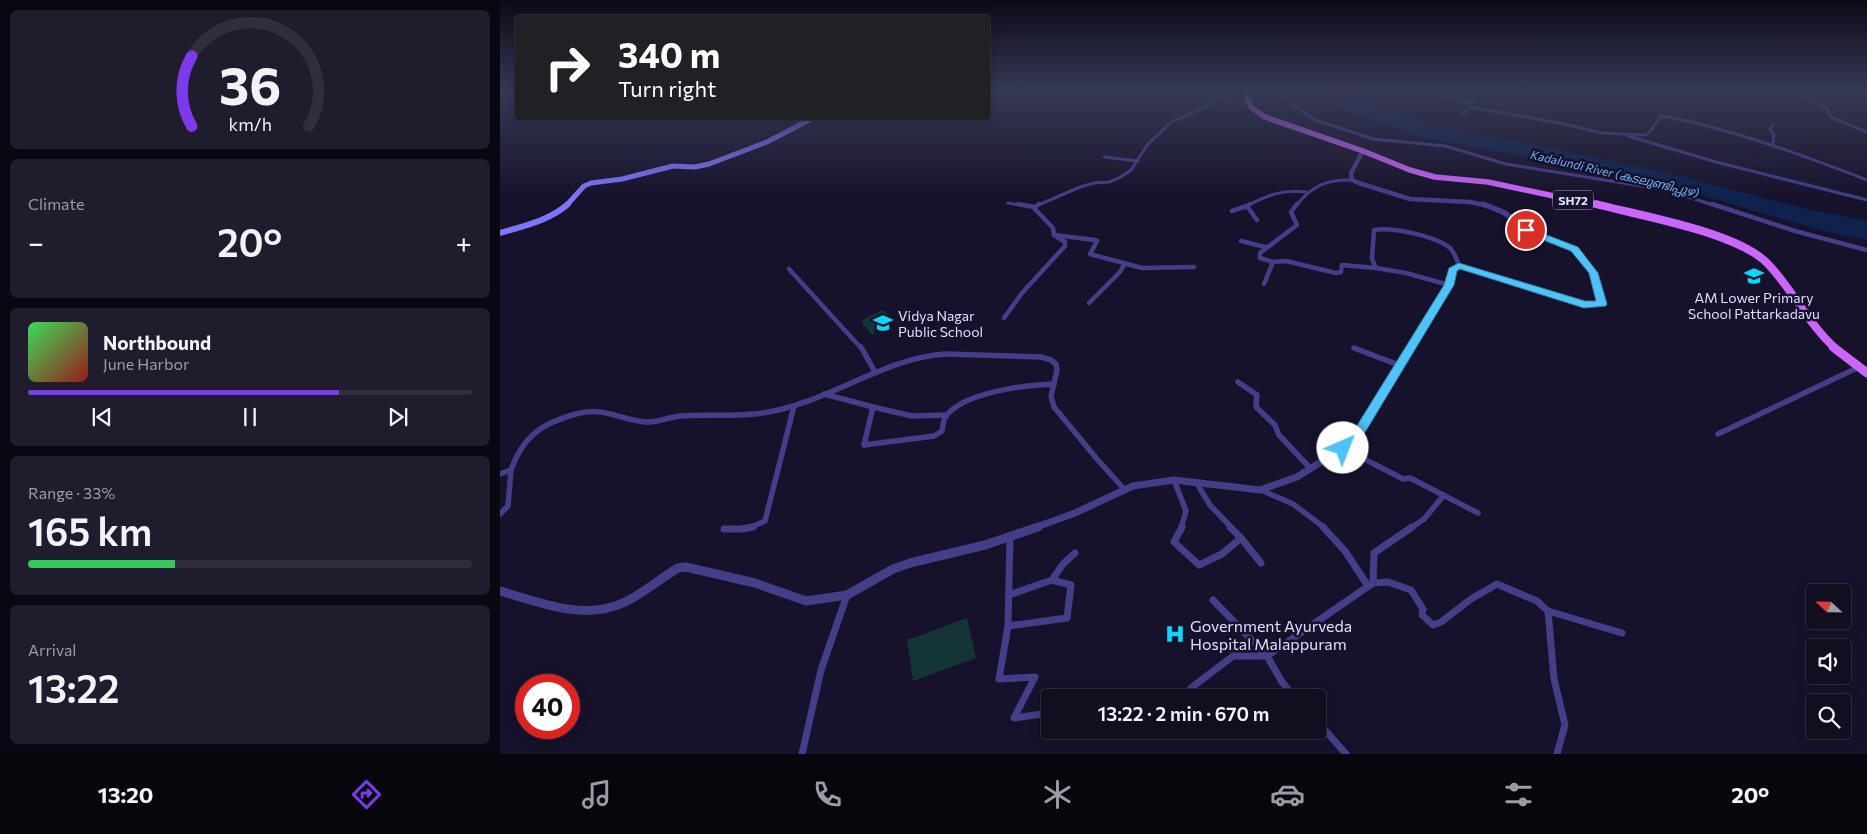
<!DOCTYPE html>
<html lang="en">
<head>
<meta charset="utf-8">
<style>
  :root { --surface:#110e20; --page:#1e1c2d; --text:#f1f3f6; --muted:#9c9ca5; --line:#302e3e; --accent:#7c3aed }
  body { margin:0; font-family:Commissioner,"Noto Sans Malayalam",sans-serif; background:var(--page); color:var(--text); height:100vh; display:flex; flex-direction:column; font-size:19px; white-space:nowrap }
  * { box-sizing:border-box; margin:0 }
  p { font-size:16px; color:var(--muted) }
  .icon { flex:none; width:28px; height:28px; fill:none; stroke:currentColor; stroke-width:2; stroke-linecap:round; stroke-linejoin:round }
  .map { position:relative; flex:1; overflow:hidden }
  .panel { display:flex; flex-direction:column; gap:10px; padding:10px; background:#090812; width:500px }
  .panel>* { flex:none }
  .top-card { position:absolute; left:15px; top:15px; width:475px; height:105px; border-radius:5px; box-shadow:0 2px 12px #0003,0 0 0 1px var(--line); background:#202124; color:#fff; overflow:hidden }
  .needle { width:32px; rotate:292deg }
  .tools { position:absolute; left:1306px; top:584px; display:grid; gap:10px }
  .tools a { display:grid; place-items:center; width:45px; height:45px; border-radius:5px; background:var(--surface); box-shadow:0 2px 12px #0003,0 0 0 1px var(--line); font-size:25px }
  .speed { position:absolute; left:15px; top:674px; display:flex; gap:10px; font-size:25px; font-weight:700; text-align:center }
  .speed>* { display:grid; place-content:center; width:65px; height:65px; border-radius:50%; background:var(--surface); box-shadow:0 2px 12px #0003,0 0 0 1px var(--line); line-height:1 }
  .speed .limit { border:8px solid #d22; background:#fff; color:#111 }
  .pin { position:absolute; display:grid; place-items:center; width:42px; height:42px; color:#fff; margin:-21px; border:2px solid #fff; border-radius:50%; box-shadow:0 1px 5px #0007 }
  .me { position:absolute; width:55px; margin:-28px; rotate:44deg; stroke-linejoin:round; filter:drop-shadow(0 0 4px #0008) }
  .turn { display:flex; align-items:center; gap:18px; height:105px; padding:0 20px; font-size:22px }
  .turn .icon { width:65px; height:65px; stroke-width:2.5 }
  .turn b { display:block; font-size:35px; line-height:42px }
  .big { font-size:38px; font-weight:600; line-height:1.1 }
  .panel .tile { flex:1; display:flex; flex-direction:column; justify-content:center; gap:8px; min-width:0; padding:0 18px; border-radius:8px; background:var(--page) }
  .panel .dial { align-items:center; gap:0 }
  .dial svg { height:130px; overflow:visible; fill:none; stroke:var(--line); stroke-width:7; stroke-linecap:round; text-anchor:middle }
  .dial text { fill:var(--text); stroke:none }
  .song { display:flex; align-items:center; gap:15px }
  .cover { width:60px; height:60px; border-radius:8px; background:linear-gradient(135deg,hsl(130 70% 55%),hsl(0 70% 35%)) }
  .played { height:5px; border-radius:2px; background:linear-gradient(90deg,var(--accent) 70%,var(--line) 70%) }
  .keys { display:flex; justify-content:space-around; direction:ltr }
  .heat { display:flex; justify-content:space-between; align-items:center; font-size:28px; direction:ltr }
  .charge { height:8px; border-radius:4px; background:linear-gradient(90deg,#34c759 33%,var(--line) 0) }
  .trip { position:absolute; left:541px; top:689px; width:285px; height:50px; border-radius:5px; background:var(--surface); box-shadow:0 2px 12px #0003,0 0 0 1px var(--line); font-weight:600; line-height:50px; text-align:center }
  .dock { display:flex; height:80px; justify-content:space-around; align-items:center; background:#07060d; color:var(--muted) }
  .dock .icon { width:35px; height:35px }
  .dock .on { color:var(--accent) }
  .dock b { font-size:22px; color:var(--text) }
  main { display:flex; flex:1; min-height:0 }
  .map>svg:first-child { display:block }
  .green { fill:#153435 }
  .water { fill:#0e224d }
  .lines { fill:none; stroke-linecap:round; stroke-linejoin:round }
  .stream { stroke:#0e224d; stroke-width:1 }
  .minor-far3 { stroke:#443e88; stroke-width:3 }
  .minor-far2 { stroke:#443e88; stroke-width:4.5 }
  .minor-far1 { stroke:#443e88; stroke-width:5.5 }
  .minor { stroke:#443e88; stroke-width:7 }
  .tertiary-far3 { stroke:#443e88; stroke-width:4.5 }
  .tertiary-far2 { stroke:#443e88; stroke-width:5.5 }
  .tertiary-far1 { stroke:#443e88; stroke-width:7 }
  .tertiary { stroke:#443e88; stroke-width:9 }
  .secondary-far1 { stroke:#7f75fc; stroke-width:5 }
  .secondary { stroke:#7f75fc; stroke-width:6 }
  .primary-far2 { stroke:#cb66fc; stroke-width:5.5 }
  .primary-far1 { stroke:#cb66fc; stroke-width:8 }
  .primary { stroke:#cb66fc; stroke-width:9 }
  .route { fill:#4fc3f7; stroke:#337fa1 }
  .labels { text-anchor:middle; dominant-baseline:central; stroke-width:5; stroke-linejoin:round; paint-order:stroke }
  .far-water-label { font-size:12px; font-style:italic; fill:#6cb2fc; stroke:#17122b }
  .shield { fill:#17122b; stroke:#a59fbf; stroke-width:1 }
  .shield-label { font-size:12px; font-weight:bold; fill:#e2dcfe }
  .poi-label { font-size:14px; fill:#e2dcfe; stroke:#17122b }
  .near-poi-label { font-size:16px; fill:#e2dcfe; stroke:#17122b; text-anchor:start }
</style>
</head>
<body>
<main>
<section class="panel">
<div class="tile dial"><svg viewBox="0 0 100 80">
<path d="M14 69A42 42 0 1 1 86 69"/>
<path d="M14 69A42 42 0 0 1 14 26" stroke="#7c3aed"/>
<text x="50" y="56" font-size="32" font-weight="700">36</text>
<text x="50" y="72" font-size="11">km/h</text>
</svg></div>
<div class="tile"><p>Climate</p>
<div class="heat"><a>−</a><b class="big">20°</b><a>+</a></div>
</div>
<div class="tile">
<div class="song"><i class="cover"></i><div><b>Northbound</b><p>June Harbor</p></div></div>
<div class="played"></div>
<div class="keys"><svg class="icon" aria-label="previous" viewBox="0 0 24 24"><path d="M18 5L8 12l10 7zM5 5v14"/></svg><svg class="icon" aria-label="pause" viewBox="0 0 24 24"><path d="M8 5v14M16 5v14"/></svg><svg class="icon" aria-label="next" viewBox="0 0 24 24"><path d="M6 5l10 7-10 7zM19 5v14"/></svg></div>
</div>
<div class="tile"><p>Range · 33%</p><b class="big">165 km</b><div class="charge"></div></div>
<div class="tile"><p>Arrival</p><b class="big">13:22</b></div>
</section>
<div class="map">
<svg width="1367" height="754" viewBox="0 0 1367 754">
  <rect width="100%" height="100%" fill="#17122b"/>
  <g class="green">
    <polygon points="383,310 389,315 380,320 379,325 374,329 375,333 372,335 362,323 364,319"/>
    <polygon points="467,618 476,658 413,681 407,640"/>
  </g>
  <polygon class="water" points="823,92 860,92 882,109 924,123 993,136 1169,173 1311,210 1367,221 1367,240 1324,231 1145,179 921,137 840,108"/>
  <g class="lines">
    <polyline class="stream" points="1249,158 1272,168 1276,174 1367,198"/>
    <g class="minor-far3">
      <polyline points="776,92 815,120 873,139 945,146 1006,164 1167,190 1216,206"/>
      <polyline points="932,92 972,104"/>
      <path d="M 977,92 L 970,107 L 1065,124 L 1102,133 L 1145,135 L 1149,133 L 1160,117 L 1164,116 C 1234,130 1300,154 1367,180"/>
      <polyline points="1296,92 1327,109 1331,117 1367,132"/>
      <polyline points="963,114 970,107"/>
      <polyline points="286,118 306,122"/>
      <polyline points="1273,125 1270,129 1274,135 1273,143"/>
      <polyline points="1128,136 1216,162 1367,200"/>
      <polyline points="604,157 638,161"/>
      <polyline points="508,203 526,206"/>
      <polyline points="536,206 580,187 594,183 609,182 619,178 631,170 648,144 671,122 703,108 722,96 741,92"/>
      <path d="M 747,206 C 767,195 784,189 806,192"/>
      <path d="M 796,206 C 811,186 827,179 852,180"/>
    </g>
    <g class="minor-far2">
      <polyline points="518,204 534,207"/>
      <polyline points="750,204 747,206 757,220"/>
      <polyline points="1212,204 1295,231 1367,250"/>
      <polyline points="732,211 747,206"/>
      <polyline points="554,235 595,240 597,241 590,254 642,268 694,267"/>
      <polyline points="741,241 765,247"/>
      <polyline points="773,262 786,261 836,273 841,272 842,265 876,268"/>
      <polyline points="289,269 361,348"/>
      <polyline points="764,284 773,262 760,258 760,253 797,225 791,212 797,204"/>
      <path d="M 949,285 L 906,273 L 876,268 L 872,259 L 874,230 C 892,227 936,236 950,248 C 955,253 957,260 959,266"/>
      <polyline points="589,303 620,272 625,263"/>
      <polyline points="504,318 522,293 565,246 565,242 554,235 553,228 534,208 539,204"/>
    </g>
    <g class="minor-far1">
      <polyline points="361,347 375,372"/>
      <polyline points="854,348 899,365"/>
      <polyline points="738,382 757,395 756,407 775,425 779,435 811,469"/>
      <path d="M 324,394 L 373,407 L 364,445 L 434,436 L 442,431 C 443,426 443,420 446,416 C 464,392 526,385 554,384"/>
      <polyline points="373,407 412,416 446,415"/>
      <polyline points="1218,434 1359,367"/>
      <polyline points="843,448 903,479 910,478 978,513"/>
      <path d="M 0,474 L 11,470 C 23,436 42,423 76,414 C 104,406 120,420 146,422 C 157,423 169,417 180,416 C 207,414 235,417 263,413 C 326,404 385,357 446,354 L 541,357 L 551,360 L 556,364 L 557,370 L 551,396 L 554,407 L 597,459 L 624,489"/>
      <polyline points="674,480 686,511 681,528"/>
      <polyline points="696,482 710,505 732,528"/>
      <polyline points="761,490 793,504 825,528"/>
      <polyline points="0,514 8,506 11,470"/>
      <polyline points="249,528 265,521 294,406"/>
      <polyline points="911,528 924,519 944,495"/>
    </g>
    <g class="minor">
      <polyline points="682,527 674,542 699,565 722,554 741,538 730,527"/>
      <polyline points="823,527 845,551 868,586"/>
      <polyline points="224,529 241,529 253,527"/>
      <polyline points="510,537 508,626 499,679 535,677 514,718 549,713"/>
      <polyline points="741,538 761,563"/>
      <polyline points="552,580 563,564 575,553"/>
      <polyline points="873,583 874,553 912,527"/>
      <polyline points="713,600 767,656"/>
      <polyline points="1048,611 1122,633"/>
      <polyline points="508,626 567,618 571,585 552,580 509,595"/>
      <polyline points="691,688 733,656 767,656"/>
      <polyline points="795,698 782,682 767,656 873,583 888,582 911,590 923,609 922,615 933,625 941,622 971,599 997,584 1037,601 1048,611 1054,679 1065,725 1057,754"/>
      <polyline points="818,722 846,754"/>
      <polyline points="302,754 321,670 347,595"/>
    </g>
    <polyline class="tertiary-far3" points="863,151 851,173 852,180 859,183 910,199 970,202 988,206"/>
    <polyline class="tertiary-far2" points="910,348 949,285 952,270 959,266 1084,305 1102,304 1090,270 1074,250 1037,235 1003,212 983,204"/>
    <polyline class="tertiary-far1" points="534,528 575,513 633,486 674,480 760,490 797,477 843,448 857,435 911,347"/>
    <path class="tertiary" d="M 0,591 C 39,602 83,621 123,603 C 143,594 159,579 178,568 L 186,567 L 255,583 L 306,601 L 347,595 L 393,569 L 410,563 L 485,545 L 538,527"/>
    <polyline class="secondary-far1" points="66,206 84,186 91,183 122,179 173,166 195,167 209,164 267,142 313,118"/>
    <path class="secondary" d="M 0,233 C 23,226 49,221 68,204"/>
    <polyline class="primary-far2" points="745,92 751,107 765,117 863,151 910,170 935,177 988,182 1101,206"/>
    <path class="primary-far1" d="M 1096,204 C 1140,216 1238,232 1268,264 C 1293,290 1308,324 1335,348"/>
    <polyline class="primary" points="1333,347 1367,373"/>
  </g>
  <linearGradient id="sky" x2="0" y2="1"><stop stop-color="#0d0a18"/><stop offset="0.46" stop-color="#363955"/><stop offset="1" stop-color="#363955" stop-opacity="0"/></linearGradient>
  <rect width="1367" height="198" fill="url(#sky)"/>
  <polygon class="route" points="1026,227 1078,247 1098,273 1107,304 1106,306 1084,308 960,269 957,271 954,285 861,439 848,451 839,451 837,448 853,432 944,285 949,268 959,263 1085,301 1096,301 1089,273 1071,251 1023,232 1022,230"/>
  <defs>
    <symbol id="school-bare" viewBox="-9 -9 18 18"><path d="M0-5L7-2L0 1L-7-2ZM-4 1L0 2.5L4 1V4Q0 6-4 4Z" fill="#0dd6fa" stroke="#17122b" stroke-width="2.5" paint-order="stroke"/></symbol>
    <symbol id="hospital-bare" viewBox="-9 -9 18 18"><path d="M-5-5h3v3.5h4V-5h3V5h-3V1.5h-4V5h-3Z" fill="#0dd6fa" stroke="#17122b" stroke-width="2.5" paint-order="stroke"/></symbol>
  </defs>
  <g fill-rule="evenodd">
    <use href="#school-bare" x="1240" y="262" width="28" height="28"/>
    <use href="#school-bare" x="369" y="309" width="28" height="28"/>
    <use href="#hospital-bare" x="661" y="620" width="28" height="28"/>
  </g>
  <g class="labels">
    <g class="far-water-label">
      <text transform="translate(1115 173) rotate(13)">Kadalundi River (കടലുണ്ടിപ്പുഴ)</text>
    </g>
    <rect class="shield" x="1053" y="190.5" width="40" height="19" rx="4"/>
    <g class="shield-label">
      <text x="1073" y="200">SH72</text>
    </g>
    <g class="poi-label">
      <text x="1254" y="297">AM Lower Primary<tspan x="1254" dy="16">School Pattarkadavu</tspan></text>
      <text x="398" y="315" text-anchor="start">Vidya Nagar<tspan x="398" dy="16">Public School</tspan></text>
    </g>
    <g class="near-poi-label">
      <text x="690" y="625">Government Ayurveda<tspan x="690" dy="18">Hospital Malappuram</tspan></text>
    </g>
  </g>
</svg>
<div class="tools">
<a><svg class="needle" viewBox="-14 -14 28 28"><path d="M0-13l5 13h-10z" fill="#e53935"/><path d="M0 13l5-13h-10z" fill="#9c9ca5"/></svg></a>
<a><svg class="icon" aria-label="sound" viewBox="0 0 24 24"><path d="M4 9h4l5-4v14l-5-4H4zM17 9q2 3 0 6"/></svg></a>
<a><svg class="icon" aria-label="search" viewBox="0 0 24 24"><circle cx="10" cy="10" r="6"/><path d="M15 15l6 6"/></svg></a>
</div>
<div class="speed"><div class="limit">40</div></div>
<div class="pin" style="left:1026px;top:230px;background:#d93025"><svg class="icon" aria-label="arrive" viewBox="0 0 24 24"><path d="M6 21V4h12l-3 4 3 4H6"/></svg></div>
<svg class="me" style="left:843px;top:448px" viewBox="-20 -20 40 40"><circle r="19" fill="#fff"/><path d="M0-13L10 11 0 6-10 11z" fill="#4fc3f7"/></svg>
<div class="trip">13:22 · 2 min · 670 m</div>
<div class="top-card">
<div class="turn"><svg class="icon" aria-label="right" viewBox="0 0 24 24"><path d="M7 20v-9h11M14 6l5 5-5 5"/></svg><div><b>340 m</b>Turn right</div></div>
</div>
</div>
</main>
<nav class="dock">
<b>13:20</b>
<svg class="icon on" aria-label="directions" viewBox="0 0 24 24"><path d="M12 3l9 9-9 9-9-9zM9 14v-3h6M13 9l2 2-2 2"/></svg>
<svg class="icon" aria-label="music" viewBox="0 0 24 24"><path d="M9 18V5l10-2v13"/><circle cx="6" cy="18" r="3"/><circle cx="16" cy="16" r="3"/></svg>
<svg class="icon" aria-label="phone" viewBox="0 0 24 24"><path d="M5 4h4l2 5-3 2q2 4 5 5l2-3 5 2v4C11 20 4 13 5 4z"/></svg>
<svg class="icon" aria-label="climate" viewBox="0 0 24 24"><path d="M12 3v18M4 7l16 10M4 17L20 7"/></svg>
<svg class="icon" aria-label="car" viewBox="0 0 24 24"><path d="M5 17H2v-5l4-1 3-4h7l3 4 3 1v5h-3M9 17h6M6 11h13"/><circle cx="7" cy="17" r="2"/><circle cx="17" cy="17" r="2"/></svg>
<svg class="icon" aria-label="filters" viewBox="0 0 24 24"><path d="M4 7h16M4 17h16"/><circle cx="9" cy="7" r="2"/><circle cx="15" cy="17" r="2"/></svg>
<b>20°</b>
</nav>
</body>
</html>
